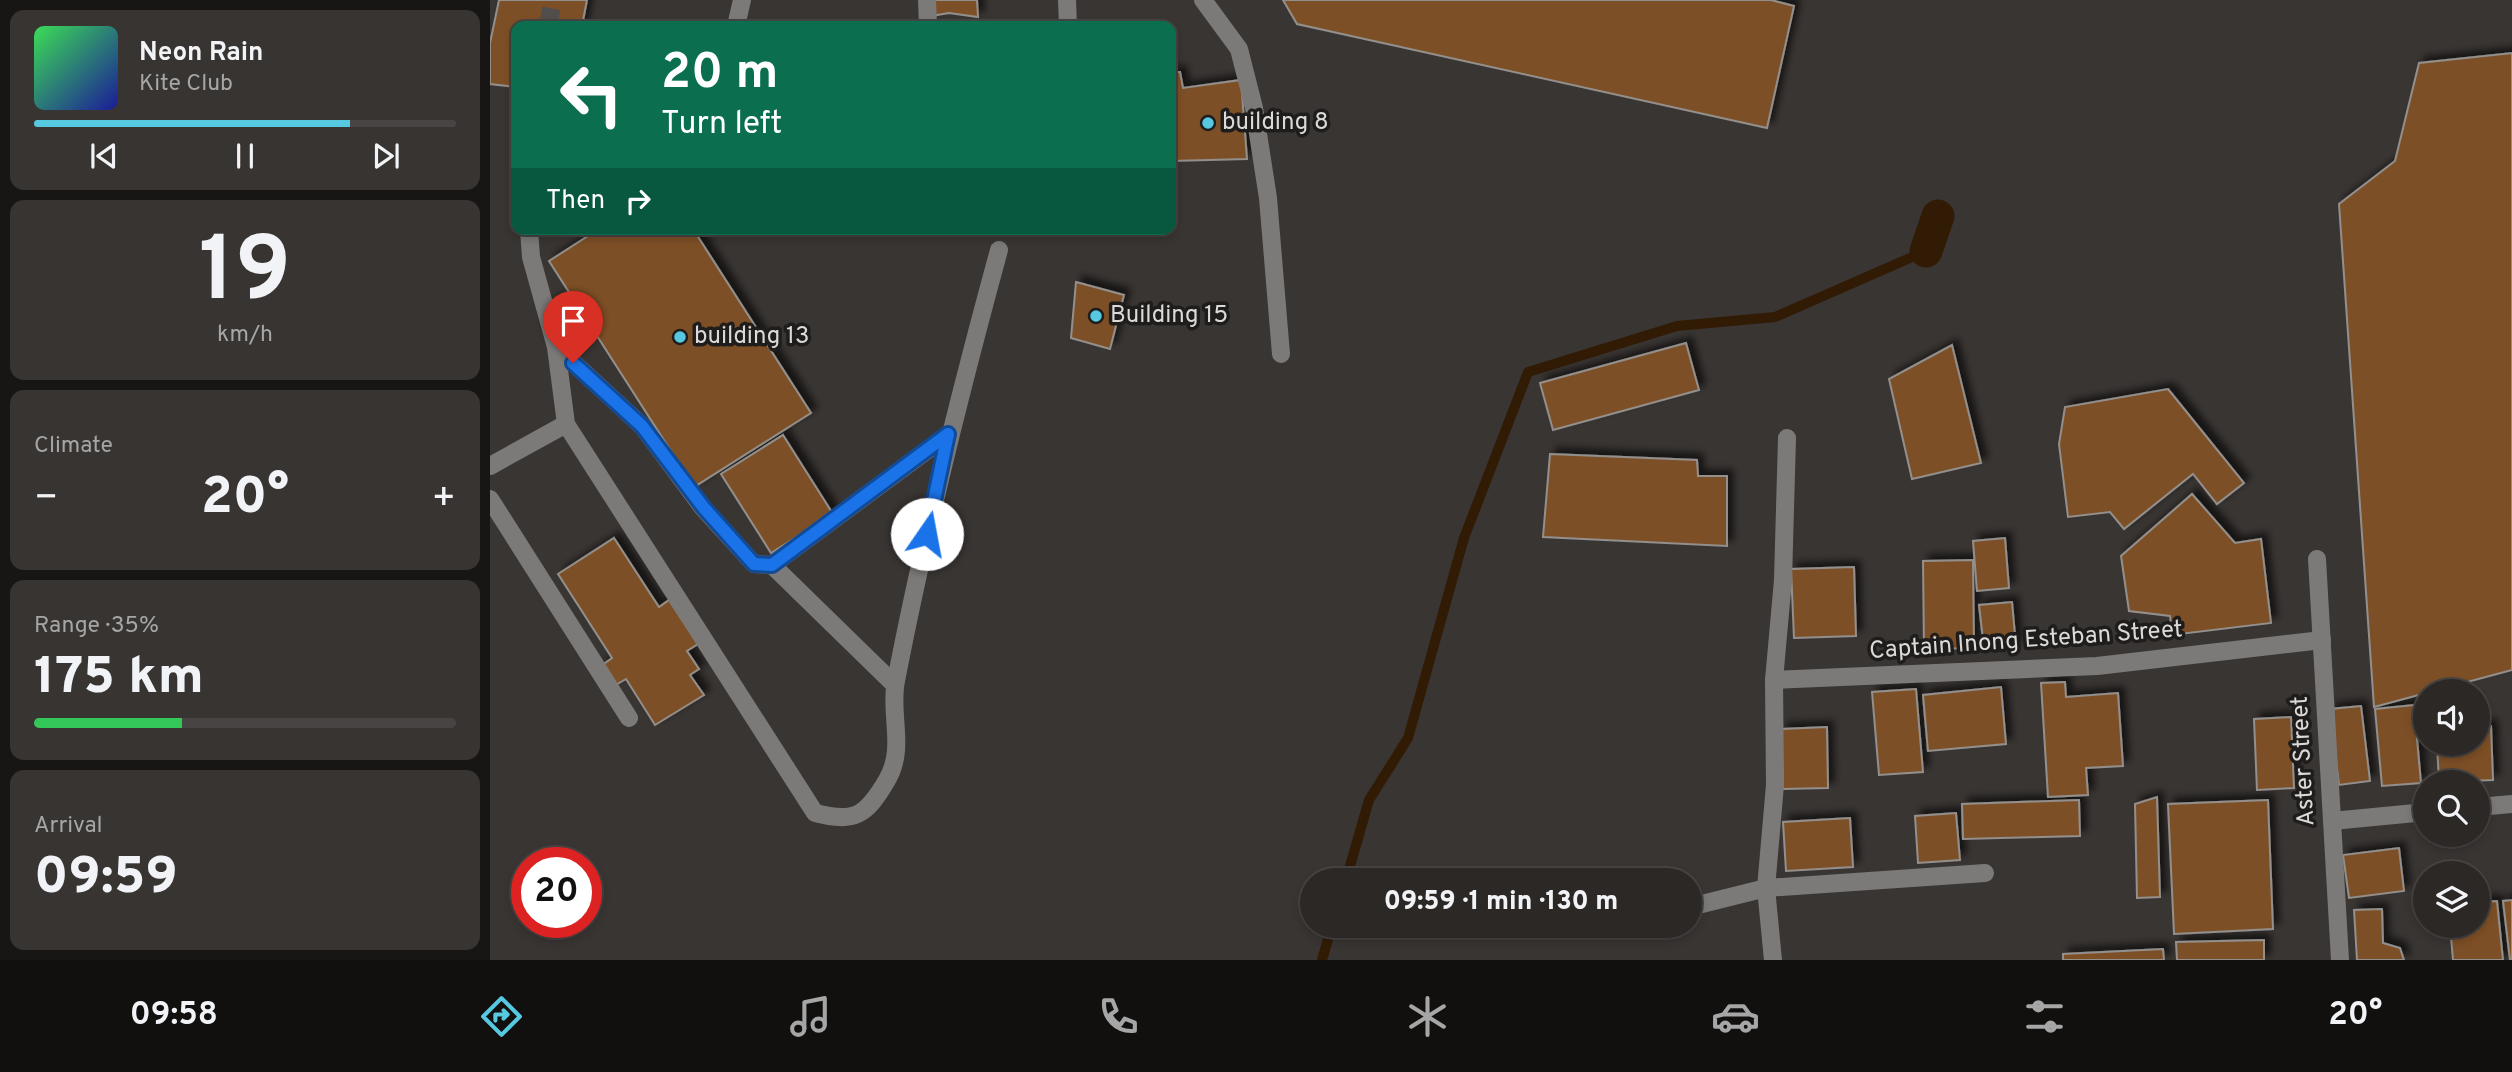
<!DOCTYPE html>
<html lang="en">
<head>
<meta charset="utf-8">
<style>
  :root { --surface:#2b2826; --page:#373432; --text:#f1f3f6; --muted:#a6a6a7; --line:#474443; --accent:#56c9e0 }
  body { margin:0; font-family:Overpass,sans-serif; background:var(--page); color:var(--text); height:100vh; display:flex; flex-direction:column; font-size:26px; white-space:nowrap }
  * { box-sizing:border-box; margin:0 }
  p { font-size:23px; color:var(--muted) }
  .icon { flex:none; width:38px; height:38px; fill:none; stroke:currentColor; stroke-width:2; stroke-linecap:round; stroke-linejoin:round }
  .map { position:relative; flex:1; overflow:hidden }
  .drawer { display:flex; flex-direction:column; gap:10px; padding:10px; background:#181615; width:490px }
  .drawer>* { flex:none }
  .guide { position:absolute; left:21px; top:21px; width:665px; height:214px; border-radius:14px; box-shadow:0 4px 10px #0003,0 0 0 2px var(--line); background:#0b6e4f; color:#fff; overflow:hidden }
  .fabs { position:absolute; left:1923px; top:679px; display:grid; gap:14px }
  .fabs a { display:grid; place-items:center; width:77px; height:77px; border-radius:50%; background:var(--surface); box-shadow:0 4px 10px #0003,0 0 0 2px var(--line); font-size:35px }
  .speed { position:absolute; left:21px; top:847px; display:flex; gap:14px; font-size:35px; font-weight:700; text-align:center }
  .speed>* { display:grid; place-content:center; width:91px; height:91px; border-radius:50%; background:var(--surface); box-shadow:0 4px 10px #0003,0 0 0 2px var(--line); line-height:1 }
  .speed .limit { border:10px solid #d22; background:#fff; color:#111 }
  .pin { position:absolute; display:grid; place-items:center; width:60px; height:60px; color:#fff; margin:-72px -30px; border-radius:50% 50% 50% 0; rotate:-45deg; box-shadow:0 0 7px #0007 }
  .pin .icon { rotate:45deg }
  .me { position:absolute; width:77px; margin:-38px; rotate:12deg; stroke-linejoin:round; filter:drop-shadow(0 0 5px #0008) }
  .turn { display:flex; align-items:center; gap:24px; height:147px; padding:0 35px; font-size:32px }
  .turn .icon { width:91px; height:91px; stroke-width:2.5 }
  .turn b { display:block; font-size:49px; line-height:60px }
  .then { display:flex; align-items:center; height:66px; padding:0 35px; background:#0003; gap:14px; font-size:26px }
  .big { font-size:52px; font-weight:800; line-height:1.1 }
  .drawer .tile { flex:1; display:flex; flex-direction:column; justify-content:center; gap:10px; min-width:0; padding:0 24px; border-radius:14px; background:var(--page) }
  .drawer .dial { align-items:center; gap:0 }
  .dial b { font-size:91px; line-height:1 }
  .song { display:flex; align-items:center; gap:21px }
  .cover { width:84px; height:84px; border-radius:10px; background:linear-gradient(135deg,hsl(130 70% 55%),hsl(240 70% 35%)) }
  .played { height:7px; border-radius:4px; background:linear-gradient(90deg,var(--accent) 75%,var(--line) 75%) }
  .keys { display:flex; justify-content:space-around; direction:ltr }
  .heat { display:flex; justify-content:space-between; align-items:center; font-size:38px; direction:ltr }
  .charge { height:10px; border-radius:5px; background:linear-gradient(90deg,#34c759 35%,var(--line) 0) }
  .trip { position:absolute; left:810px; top:868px; width:402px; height:70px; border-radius:35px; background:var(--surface); box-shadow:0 4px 10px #0003,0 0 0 2px var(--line); font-weight:800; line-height:70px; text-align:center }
  .tab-bar { display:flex; height:112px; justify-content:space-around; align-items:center; background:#11100f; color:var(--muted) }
  .tab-bar .icon { width:49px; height:49px }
  .tab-bar .current { color:var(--accent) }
  .tab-bar b { font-size:32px; color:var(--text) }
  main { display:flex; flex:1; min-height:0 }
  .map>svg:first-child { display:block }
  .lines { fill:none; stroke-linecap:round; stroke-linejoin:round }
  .stream { stroke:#321b04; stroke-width:10 }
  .canal { stroke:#321b04; stroke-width:33 }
  .building { fill:#7d5025; stroke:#938f8c; stroke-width:2; filter:url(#shadow) }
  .minor-tunnel { stroke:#514e4c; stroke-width:18; stroke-dasharray:18 9; stroke-linecap:butt }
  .minor { stroke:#7c7a79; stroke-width:18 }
  .route-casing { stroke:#114b97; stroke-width:18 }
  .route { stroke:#1a73e8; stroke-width:12 }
  .poi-dot { fill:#56c9e0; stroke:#1f1d1c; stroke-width:2.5 }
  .labels { text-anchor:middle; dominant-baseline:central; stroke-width:7; stroke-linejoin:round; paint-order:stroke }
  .poi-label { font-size:24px; fill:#dcdad8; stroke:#1f1d1c; text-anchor:start }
  .street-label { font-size:24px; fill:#dcdad8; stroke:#1f1d1c }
</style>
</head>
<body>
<main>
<section class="drawer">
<div class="tile">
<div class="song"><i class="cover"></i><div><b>Neon Rain</b><p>Kite Club</p></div></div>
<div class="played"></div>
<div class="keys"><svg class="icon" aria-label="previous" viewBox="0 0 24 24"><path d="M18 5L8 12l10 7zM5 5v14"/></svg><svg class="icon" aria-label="pause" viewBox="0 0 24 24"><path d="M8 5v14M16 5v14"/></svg><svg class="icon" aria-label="next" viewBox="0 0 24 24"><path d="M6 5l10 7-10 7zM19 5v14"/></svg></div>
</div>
<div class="tile dial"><b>19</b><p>km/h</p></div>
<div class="tile"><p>Climate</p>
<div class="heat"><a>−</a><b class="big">20°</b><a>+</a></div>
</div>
<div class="tile"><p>Range · 35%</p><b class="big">175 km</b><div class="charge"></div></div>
<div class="tile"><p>Arrival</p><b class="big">09:59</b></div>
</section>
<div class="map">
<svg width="2022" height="960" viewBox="0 0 2022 960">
  <defs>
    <filter id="shadow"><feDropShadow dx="6" dy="-6" stdDeviation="3.5" flood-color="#0009"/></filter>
  </defs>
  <rect width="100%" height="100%" fill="#393533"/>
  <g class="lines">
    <g class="stream">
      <polyline points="856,880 879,800 918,738 974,538 1038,372 1187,326 1285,317 1436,251"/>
      <polyline points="832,960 842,926"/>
    </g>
    <polyline class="canal" points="1436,251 1448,216"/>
  </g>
  <g class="building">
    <polygon points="9,0 97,0 92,26 26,26 26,87 0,84 0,43"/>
    <polygon points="441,0 487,0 488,17 459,13 441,16"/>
    <polygon points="793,0 1281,0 1304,6 1277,128 807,24"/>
    <polygon points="2022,53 2022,670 1884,707 1849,204 1905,161 1929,63"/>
    <polygon points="681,72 690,72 693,88 751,80 757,159 681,161"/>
    <polygon points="109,229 203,229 321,413 204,487 59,261"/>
    <polygon points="586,282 634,295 620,349 581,338"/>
    <polygon points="1196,343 1209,390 1063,430 1050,383"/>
    <polygon points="1462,345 1491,463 1422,479 1399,379"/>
    <polygon points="1678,389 1754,483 1727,504 1703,474 1634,529 1620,512 1578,517 1569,444 1575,407"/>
    <polygon points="293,435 343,514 281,553 231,474"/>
    <polygon points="1060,454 1207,460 1208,476 1237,476 1237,546 1053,537"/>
    <polygon points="1702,494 1745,543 1771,539 1781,623 1682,635 1680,616 1639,611 1631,556"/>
    <polygon points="124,538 169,607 179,600 208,644 197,651 209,669 200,675 214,695 165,725 136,679 124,686 111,666 122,658 68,574"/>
    <polygon points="1515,538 1519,588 1487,591 1483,541"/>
    <polygon points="1483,560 1484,648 1434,649 1433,561"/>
    <polygon points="1364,567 1366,636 1304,638 1301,569"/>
    <polygon points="1522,602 1526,646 1494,649 1489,605"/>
    <polygon points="1575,682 1576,697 1628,693 1633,766 1596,768 1598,795 1558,797 1551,683"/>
    <polygon points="1511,687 1516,744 1438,751 1433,695"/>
    <polygon points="1426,689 1433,772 1389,775 1382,692"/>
    <polygon points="1924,705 1931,783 1892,786 1885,709"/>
    <polygon points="1871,706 1880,781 1849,785 1840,709"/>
    <polygon points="1801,717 1804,788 1767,790 1764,719"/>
    <polygon points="1988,726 2001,726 2003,780 1949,782 1947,744 1988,744"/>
    <polygon points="1337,727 1338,788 1293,789 1291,729"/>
    <polygon points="1667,797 1670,897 1647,898 1645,804"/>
    <polygon points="1589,800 1590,836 1473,839 1472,804"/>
    <polygon points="1778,800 1783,929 1684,934 1678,804"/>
    <polygon points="1466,813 1470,860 1428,863 1425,816"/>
    <polygon points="1360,818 1363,867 1296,871 1293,822"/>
    <polygon points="1909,848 1914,891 1859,898 1853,855"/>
    <polygon points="2022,900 2022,960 2020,960 2013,901"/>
    <polygon points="2007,901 2013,960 1963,960 1960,926 1988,926 1988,902"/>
    <polygon points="1892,909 1893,943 1910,948 1914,960 1867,960 1864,910"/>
    <polygon points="1774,940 1774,960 1687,960 1686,942"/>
    <polygon points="1673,949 1674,960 1573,960 1573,954"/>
  </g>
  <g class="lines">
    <polyline class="minor-tunnel" points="58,26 63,0"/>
    <g class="minor">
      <polyline points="437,0 438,26"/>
      <polyline points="577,0 578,26"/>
      <polyline points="713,0 749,49 764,108 778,198 791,354"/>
      <polyline points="246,26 252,0"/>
      <path d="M 39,229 L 41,257 L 66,347 L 76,424 L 325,813 C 365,823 376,816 397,780 C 416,748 399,714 406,681 C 434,535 470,393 509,250"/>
      <polyline points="66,347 152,426 213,508 264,564 282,565 459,434"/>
      <polyline points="0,466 76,424"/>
      <polyline points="0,499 139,718"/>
      <polyline points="1827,559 1850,960"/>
      <polyline points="282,565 405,685"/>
      <polyline points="1284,680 1607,666 1832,640"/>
      <polyline points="1988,807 2022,804"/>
      <polyline points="1842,821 1936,812"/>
      <polyline points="1200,907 1276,888 1495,873"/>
      <polyline points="1283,960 1276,888 1285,785 1284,680 1293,580 1297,438"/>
    </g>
  </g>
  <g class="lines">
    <defs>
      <polyline id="route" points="83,363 152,426 214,508 264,564 282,565 458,434 437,534"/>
    </defs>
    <use href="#route" class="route-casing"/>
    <use href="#route" class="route"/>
  </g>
  <g class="poi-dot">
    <circle cx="718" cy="123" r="7"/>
    <circle cx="606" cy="316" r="7"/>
    <circle cx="190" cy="337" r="7"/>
  </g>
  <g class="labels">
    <g class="poi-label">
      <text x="732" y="123">building 8</text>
      <text x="620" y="316">Building 15</text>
      <text x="204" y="337">building 13</text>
    </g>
    <g class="street-label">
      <text transform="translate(1536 641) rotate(-4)">Captain Inong Esteban Street</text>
      <text transform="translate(1814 761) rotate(-93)">Aster Street</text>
    </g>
  </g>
</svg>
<div class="fabs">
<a><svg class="icon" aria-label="sound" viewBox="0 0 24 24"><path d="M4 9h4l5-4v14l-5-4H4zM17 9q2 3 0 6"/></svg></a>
<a><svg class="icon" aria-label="search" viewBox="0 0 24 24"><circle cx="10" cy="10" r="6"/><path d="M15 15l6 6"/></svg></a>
<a><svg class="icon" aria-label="layers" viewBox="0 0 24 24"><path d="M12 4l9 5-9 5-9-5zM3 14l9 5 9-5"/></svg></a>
</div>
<div class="speed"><div class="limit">20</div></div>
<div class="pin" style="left:83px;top:363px;background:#d93025"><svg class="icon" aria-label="arrive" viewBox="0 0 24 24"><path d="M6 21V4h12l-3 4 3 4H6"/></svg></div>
<svg class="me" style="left:437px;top:534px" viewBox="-20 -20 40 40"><circle r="19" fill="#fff"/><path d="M0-13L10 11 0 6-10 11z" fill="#1a73e8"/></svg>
<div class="trip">09:59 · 1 min · 130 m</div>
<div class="guide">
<div class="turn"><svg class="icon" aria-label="left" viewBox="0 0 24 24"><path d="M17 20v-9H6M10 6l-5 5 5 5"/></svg><div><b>20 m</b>Turn left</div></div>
<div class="then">Then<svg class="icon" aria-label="right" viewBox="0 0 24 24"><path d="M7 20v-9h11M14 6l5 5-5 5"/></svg></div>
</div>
</div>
</main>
<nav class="tab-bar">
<b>09:58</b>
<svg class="icon current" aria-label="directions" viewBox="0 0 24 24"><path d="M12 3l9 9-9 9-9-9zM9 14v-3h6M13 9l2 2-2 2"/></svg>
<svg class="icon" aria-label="music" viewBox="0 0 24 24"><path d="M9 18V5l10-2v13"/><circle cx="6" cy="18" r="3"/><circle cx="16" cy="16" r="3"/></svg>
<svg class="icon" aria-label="phone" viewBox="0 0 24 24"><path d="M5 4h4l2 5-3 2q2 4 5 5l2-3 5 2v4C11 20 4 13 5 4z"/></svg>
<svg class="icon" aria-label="climate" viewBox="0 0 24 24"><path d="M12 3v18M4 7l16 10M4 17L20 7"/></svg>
<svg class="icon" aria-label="car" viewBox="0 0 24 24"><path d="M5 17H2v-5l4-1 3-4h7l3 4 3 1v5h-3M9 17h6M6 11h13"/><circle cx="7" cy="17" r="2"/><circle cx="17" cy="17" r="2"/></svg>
<svg class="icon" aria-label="filters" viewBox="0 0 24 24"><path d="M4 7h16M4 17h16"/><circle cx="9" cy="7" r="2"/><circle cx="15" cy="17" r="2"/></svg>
<b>20°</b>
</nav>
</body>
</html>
